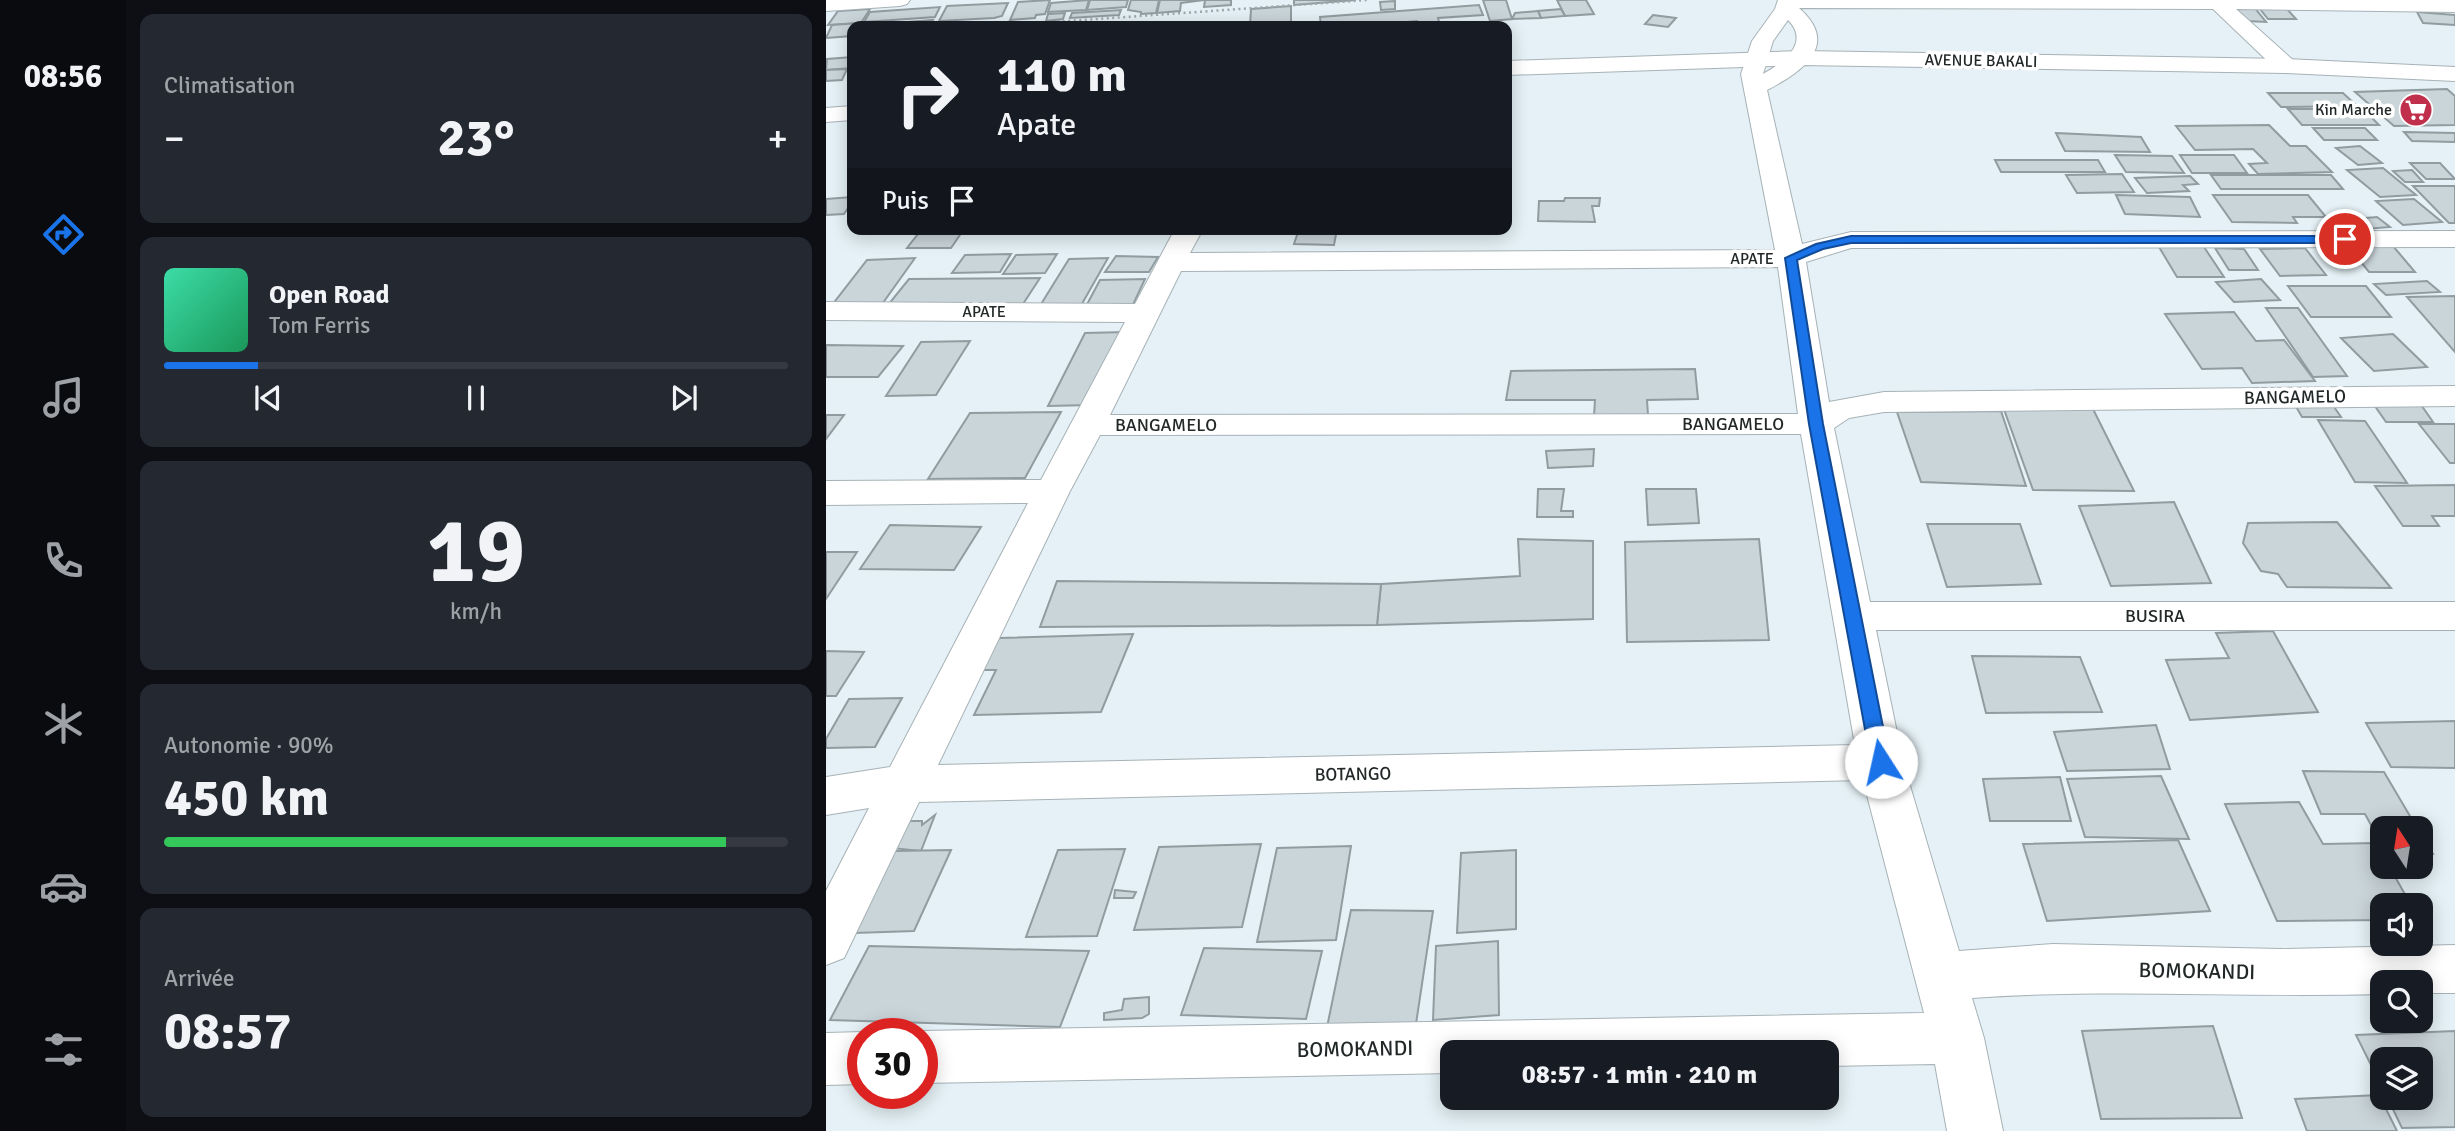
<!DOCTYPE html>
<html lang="fr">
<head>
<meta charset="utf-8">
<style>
  :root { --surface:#171b24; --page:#242831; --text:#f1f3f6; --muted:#9ea1a6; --line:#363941; --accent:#1a73e8 }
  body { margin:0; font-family:Signika,sans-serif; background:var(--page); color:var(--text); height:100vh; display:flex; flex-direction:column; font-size:26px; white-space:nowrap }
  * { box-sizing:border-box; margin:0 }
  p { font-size:23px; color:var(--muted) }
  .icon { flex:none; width:38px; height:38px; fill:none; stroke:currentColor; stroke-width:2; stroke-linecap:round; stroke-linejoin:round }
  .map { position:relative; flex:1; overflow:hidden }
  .side { display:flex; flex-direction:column; gap:14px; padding:14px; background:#0d0f14; width:700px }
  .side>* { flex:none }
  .banner { position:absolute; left:21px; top:21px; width:665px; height:214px; border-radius:14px; box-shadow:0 4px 18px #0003; background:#171b24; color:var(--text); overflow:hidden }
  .needle { width:46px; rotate:348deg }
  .tools { position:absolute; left:1544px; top:816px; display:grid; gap:14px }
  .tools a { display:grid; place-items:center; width:63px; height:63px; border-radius:14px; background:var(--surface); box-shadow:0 4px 18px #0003; font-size:35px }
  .speed { position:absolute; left:21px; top:1018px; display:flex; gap:14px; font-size:35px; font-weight:700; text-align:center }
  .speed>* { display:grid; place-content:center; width:91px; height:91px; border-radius:50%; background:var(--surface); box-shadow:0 4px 18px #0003; line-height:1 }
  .speed .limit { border:10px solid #d22; background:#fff; color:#111 }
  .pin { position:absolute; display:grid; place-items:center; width:60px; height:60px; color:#fff; margin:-30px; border:4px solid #fff; border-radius:50%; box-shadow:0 2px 7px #0007 }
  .me { position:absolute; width:77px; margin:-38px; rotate:350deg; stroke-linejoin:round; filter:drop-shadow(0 0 5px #0008) }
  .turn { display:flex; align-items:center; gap:24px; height:147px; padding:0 35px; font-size:32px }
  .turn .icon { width:91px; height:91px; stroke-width:2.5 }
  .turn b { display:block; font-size:49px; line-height:60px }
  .then { display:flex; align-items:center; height:66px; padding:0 35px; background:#0003; gap:14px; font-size:26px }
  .big { font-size:52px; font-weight:700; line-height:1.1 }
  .side .card { flex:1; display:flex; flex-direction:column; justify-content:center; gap:10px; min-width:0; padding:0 24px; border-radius:14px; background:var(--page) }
  .side .dial { align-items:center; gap:0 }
  .dial b { font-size:91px; line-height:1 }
  .song { display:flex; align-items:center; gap:21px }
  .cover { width:84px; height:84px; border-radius:10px; background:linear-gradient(135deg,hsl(160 70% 55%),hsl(150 70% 35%)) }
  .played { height:7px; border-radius:4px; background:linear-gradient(90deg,var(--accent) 15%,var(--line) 15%) }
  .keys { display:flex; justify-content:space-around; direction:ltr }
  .heat { display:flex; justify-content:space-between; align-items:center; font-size:38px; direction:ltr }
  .charge { height:10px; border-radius:5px; background:linear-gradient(90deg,#34c759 90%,var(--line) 0) }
  .trip { position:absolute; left:614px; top:1040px; width:399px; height:70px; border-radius:14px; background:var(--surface); box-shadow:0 4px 18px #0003; font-weight:700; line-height:70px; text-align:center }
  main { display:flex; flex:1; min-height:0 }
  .menu { display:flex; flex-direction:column; width:126px; justify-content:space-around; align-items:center; background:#090b0e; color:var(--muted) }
  .menu .icon { width:49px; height:49px }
  .menu .selected { color:var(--accent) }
  .menu b { font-size:32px; color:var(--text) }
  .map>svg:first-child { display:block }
  .building { fill:#cad5da; stroke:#919ca0; stroke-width:2 }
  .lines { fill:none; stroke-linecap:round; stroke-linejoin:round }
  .minor-casing { stroke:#a7b2b6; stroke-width:2 }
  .tertiary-casing { stroke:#a7b2b6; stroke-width:2 }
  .path { stroke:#9ea8ac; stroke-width:2.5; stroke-dasharray:2 3.5; stroke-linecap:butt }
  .minor { fill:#fff; fill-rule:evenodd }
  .tertiary { fill:#fff; fill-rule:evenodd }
  .route { fill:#1a73e8; stroke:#114b97; stroke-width:2 }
  .labels { text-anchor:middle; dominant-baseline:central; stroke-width:7; stroke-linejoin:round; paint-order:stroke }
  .far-street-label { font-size:16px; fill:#222728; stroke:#fff }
  .far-poi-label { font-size:16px; fill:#222728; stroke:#fff; text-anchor:end }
  .street-label { font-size:18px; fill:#222728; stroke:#fff }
  .near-street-label { font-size:21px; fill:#222728; stroke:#fff }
</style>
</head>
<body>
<main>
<nav class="menu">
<b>08:56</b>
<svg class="icon selected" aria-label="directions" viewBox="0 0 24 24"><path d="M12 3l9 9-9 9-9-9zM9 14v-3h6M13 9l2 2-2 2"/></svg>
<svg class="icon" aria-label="music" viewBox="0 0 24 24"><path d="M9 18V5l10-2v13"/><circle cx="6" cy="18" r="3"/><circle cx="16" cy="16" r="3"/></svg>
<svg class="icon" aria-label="phone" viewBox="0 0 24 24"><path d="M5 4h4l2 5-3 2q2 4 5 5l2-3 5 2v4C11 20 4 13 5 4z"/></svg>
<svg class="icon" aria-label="climate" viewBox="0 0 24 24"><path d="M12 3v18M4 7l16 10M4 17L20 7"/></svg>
<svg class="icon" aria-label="car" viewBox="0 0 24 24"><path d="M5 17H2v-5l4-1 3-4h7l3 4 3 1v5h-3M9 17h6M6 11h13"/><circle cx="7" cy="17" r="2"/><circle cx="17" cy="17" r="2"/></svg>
<svg class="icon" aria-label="filters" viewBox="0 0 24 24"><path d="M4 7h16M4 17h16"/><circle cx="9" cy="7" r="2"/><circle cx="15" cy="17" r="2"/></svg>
</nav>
<section class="side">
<div class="card"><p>Climatisation</p>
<div class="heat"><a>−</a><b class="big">23°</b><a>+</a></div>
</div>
<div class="card">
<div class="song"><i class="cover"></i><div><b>Open Road</b><p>Tom Ferris</p></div></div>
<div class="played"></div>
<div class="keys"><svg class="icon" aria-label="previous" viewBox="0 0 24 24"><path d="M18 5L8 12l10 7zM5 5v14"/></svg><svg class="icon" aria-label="pause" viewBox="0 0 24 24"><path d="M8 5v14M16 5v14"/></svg><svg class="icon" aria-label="next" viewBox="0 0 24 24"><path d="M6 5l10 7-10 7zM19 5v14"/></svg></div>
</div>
<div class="card dial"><b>19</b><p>km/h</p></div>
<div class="card"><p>Autonomie · 90%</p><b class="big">450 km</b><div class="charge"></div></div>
<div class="card"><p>Arrivée</p><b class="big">08:57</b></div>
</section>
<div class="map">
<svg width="1629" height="1131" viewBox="0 0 1629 1131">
  <rect width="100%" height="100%" fill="#e5f1f6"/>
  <g class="building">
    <polygon points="224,0 219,14 210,15 209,18 184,20 192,2"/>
    <polygon points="263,0 260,10 222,12 225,3"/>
    <polygon points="264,0 302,0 300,7 261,10"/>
    <polygon points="305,0 333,0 330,13 315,14 315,12 302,10"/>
    <polygon points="334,0 378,0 355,3 354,11 331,13"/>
    <polygon points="379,0 405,0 405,5 378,7"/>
    <polygon points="468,0 530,0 468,5"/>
    <polygon points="657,0 680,0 686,19 664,21"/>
    <polygon points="731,0 760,0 768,14 739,16"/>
    <polygon points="569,1 569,9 555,10 554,2"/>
    <polygon points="182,3 176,16 168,18 113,21 121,6"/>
    <polygon points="653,5 657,15 612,18 614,26 593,26 591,21 560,24 560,26 495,26 494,17"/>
    <polygon points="465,6 465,26 424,26 425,9"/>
    <polygon points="114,7 109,17 38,22 44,12"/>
    <polygon points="1409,7 1428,7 1440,22 1420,21"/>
    <polygon points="44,9 35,23 2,25 12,11"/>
    <polygon points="735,9 739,16 715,18 712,11"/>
    <polygon points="1434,9 1461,9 1470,19 1442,19"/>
    <polygon points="295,10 293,15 244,18 246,13"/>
    <polygon points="712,11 715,18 686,19 689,13"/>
    <polygon points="1591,12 1629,15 1629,25 1597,23"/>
    <polygon points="239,13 237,19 220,21 222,14"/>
    <polygon points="827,15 850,18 842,27 819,24"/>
    <polygon points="107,20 104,26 79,26 81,22"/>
    <polygon points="48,22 45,26 26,26 26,36 0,38 6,25"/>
    <polygon points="26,57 26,68 0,70 1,59"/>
    <polygon points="21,69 16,80 0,81 0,70"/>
    <polygon points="1621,89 1629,96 1629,125 1568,126 1529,92"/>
    <polygon points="1442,93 1517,93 1531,106 1455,107"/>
    <polygon points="1462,109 1537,109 1553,125 1476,125"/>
    <polygon points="1443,125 1464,146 1480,146 1506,172 1432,174 1423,164 1441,163 1427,149 1369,150 1350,126"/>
    <polygon points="1487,128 1539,128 1551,140 1498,140"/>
    <polygon points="1578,132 1629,133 1629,142 1586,141"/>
    <polygon points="1230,133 1315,137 1324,152 1239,151"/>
    <polygon points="1534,146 1556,163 1532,165 1510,148"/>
    <polygon points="1289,155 1346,156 1358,173 1300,172"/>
    <polygon points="1354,155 1408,155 1421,173 1366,173"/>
    <polygon points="1169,160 1272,160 1279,172 1175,172"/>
    <polygon points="1584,163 1614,163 1629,179 1600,179"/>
    <polygon points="1557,168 1590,195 1554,197 1521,170"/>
    <polygon points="1586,170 1597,182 1579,182 1567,171"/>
    <polygon points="1296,174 1308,192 1251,193 1240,175"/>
    <polygon points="1385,175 1505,175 1517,189 1395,189"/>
    <polygon points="1364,176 1372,184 1357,185 1363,191 1321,193 1309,178"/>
    <polygon points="1587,186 1629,186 1629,223 1623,223"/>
    <polygon points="1290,195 1364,197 1374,217 1299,214"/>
    <polygon points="1387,195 1482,195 1500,217 1467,217 1471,223 1406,222"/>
    <polygon points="26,197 26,202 18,214 0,215 0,199"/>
    <polygon points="739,198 774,198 773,206 766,206 769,222 712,221 713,201 738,201"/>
    <polygon points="1588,199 1616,222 1577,225 1550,201"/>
    <polygon points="1551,217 1564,227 1527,230 1515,220"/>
    <polygon points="96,229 138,229 125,248 81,248"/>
    <polygon points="473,229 511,229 508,245 468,244"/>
    <polygon points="1522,246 1567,246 1589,272 1543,272"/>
    <polygon points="1333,247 1378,247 1398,277 1351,277"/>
    <polygon points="1389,248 1418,249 1432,270 1403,270"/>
    <polygon points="1479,248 1500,275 1454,276 1434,249"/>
    <polygon points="185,254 174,272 126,273 139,255"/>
    <polygon points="231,254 219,273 177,274 190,255"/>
    <polygon points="290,256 332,257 323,272 279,272"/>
    <polygon points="89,258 54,307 3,309 41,260"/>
    <polygon points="282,258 253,309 212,309 243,259"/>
    <polygon points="214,278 197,304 62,305 83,279"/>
    <polygon points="319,279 305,309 258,310 274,280"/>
    <polygon points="1435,279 1454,300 1408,302 1390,282"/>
    <polygon points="1601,281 1614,292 1560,295 1548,284"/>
    <polygon points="1462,286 1540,286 1565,317 1485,317"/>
    <polygon points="1629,296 1629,352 1581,297"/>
    <polygon points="1440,308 1472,308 1521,376 1487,377"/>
    <polygon points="1408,312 1430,341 1458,340 1489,381 1426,383 1416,368 1376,369 1339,314"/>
    <polygon points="300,332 265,405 222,406 259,333"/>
    <polygon points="1567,334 1601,367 1548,371 1515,338"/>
    <polygon points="144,341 110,395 60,396 95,342"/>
    <polygon points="0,345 77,346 52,377 0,377"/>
    <polygon points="869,369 872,399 821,400 822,415 768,416 769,400 680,400 685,371"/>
    <polygon points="1544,399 1591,399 1607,422 1560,422"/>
    <polygon points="1175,401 1263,401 1308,491 1207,490"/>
    <polygon points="1468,403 1506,404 1515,417 1476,417"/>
    <polygon points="1175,411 1200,486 1095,482 1071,412"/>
    <polygon points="235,412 199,478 102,479 144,413"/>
    <polygon points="0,415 18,415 0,439"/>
    <polygon points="1492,420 1539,421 1581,483 1529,482"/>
    <polygon points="1593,424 1629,424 1629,463 1624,463"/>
    <polygon points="768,449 767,466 722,468 720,451"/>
    <polygon points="1629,485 1629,516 1606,516 1613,526 1577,526 1549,486"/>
    <polygon points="712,489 738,489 735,511 747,511 747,517 711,517"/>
    <polygon points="820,489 870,489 873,523 822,525"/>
    <polygon points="1348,502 1385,583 1285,586 1253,506"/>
    <polygon points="1511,522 1565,588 1461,587 1452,574 1435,571 1417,543 1422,523"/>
    <polygon points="1101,524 1194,524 1215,584 1121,587"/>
    <polygon points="64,525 155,527 128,570 34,569"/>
    <polygon points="692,539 767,541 767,619 551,625 555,584 694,576"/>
    <polygon points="933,539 943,640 801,642 799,542"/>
    <polygon points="0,552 31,552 0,599"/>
    <polygon points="231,581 555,584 551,625 214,627"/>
    <polygon points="1447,631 1492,712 1364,720 1340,660 1403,658 1390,633"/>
    <polygon points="307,634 275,712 148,715 170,670 154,670 173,638"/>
    <polygon points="0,651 38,652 10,696 0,696"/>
    <polygon points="1146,656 1254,657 1276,712 1160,713"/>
    <polygon points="76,698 49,747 0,748 0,739 23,699"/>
    <polygon points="1629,721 1629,768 1565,767 1540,723"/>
    <polygon points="1330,725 1344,769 1241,771 1228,732"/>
    <polygon points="1477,771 1558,772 1591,828 1556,828 1556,845 1539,814 1495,814"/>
    <polygon points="1335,776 1363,839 1259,837 1241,779"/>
    <polygon points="1234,777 1245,821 1164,821 1157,779"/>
    <polygon points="1473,802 1497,844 1550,843 1556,853 1556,866 1563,866 1585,905 1556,905 1556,920 1451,921 1399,804"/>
    <polygon points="109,815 95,851 65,848 80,821 96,821 96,825"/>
    <polygon points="1594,833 1607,854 1594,855"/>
    <polygon points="1352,840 1384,911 1221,921 1197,844"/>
    <polygon points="435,844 416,927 308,930 333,847"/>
    <polygon points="525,846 510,940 431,942 451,848"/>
    <polygon points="299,849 271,936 200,937 232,850"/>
    <polygon points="125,850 88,931 29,933 69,851"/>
    <polygon points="690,850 690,929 631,933 635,853"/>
    <polygon points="289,890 310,892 307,898 288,898"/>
    <polygon points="525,910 607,911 588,1037 499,1037"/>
    <polygon points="672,941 673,1015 607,1020 610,946"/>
    <polygon points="43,946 263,951 234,1027 4,1020"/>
    <polygon points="378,948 496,951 480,1019 355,1015"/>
    <polygon points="323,997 323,1014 316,1018 278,1020 278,1013 296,1010 298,999"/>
    <polygon points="1387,1026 1416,1118 1275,1119 1256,1031"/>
    <polygon points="1629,1031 1629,1127 1576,1128 1561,1097 1594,1097 1594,1059 1556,1059 1556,1087 1530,1035"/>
    <polygon points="1553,1095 1571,1131 1481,1131 1469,1099"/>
  </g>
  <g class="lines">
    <defs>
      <g id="minor">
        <polygon points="0,0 84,0 81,4 74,6 0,11"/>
        <path d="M 952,0 L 1629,0 L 1629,12 L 1410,9 L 1468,61 L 1471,66 L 1468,71 L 1452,71 L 1387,9 L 973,8 C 1015,45 976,72 941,90 L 976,244 L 1025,232 L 1629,231 L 1629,247 L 1025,248 L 980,262 L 1003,402 L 1058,392 L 1629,386 L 1629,406 L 1058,412 L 1023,418 L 1008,428 L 1044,602 L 1629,602 L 1629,630 L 1050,630 L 1077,762 L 1133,951 L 1227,944 L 1455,949 L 1629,945 L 1629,993 L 1594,993 L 1594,982 L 1556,982 L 1556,994 C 1419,998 1282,988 1146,998 L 1158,1038 L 1177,1131 L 1121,1131 L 1109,1064 L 1001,1066 L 1001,1052 L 626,1052 L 626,1073 L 96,1083 L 96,1034 L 87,1034 L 96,1031 L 1098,1013 L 1037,780 L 93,802 L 18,958 L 0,965 L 0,891 L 43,808 L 0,815 L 0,777 L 64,767 L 202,503 L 0,505 L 0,481 L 215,480 L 299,322 L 0,320 L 0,302 L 309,304 L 349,229 L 377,229 L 364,253 L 949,250 L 915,74 L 926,41 L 949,9 ZM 962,20 C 985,43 957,63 937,74 L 947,41 ZM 952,267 L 972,414 L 284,415 L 355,271 ZM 975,434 L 1029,745 L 112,765 L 244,491 L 274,435 Z"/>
        <polygon points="37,1032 44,1034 37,1034 37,1084 0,1085 0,1033"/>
      </g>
      <g id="tertiary">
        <polygon points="975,51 1460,59 1629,67 1629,81 1460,73 975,65 681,75 681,61"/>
        <polygon points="26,106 26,120 0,122 0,108"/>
      </g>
    </defs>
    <use href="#minor" class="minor-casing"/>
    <use href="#tertiary" class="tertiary-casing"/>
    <polyline class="path" points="171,26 542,0"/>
    <use href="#minor" class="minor"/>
    <use href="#tertiary" class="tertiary"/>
  </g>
  <polygon class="route" points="1025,236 1519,236 1525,239 1519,243 1025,243 997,249 971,260 997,424 1064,762 1061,767 1055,770 1048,767 1045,762 983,424 959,258 990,244"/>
  <defs>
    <symbol id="supermarket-disc" viewBox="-11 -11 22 22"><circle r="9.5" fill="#c0304c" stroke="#fff"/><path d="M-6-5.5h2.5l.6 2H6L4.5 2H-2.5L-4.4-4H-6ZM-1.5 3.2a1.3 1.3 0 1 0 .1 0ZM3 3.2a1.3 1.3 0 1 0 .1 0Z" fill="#fff"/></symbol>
  </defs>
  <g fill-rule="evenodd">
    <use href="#supermarket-disc" x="1571" y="91" width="38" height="38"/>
  </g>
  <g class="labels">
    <g class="far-street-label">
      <text transform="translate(1155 61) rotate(1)">AVENUE BAKALI</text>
      <text x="926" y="259">APATE</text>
      <text x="158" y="312">APATE</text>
    </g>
    <g class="far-poi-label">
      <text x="1566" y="110">Kin Marche</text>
    </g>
    <g class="street-label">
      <text transform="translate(1469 397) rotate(-1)">BANGAMELO</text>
      <text x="907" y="424">BANGAMELO</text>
      <text x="340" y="425">BANGAMELO</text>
      <text x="1329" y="616">BUSIRA</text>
      <text transform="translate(527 774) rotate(-1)">BOTANGO</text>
    </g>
    <g class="near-street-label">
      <text transform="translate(1371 971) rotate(1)">BOMOKANDI</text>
      <text transform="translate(529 1049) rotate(-1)">BOMOKANDI</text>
    </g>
  </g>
</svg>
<div class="tools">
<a><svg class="needle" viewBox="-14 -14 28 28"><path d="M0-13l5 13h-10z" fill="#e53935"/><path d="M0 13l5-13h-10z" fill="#9ea1a6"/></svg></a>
<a><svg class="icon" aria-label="sound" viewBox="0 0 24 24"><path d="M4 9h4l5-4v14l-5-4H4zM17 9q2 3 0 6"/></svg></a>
<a><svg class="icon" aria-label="search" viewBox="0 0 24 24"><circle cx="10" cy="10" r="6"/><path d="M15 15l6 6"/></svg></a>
<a><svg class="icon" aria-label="layers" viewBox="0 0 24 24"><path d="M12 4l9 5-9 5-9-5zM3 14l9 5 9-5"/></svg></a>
</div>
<div class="speed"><div class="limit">30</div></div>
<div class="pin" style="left:1519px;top:239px;background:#d93025"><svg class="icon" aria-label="arrive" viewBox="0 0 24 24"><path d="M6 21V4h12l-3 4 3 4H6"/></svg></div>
<svg class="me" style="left:1055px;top:762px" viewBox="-20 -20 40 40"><circle r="19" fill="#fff"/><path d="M0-13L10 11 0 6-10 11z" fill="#1a73e8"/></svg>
<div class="trip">08:57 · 1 min · 210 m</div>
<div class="banner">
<div class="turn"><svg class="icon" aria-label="right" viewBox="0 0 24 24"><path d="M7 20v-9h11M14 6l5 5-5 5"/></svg><div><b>110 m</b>Apate</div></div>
<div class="then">Puis<svg class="icon" aria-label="arrive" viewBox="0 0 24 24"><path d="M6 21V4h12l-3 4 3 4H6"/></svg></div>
</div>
</div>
</main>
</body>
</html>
